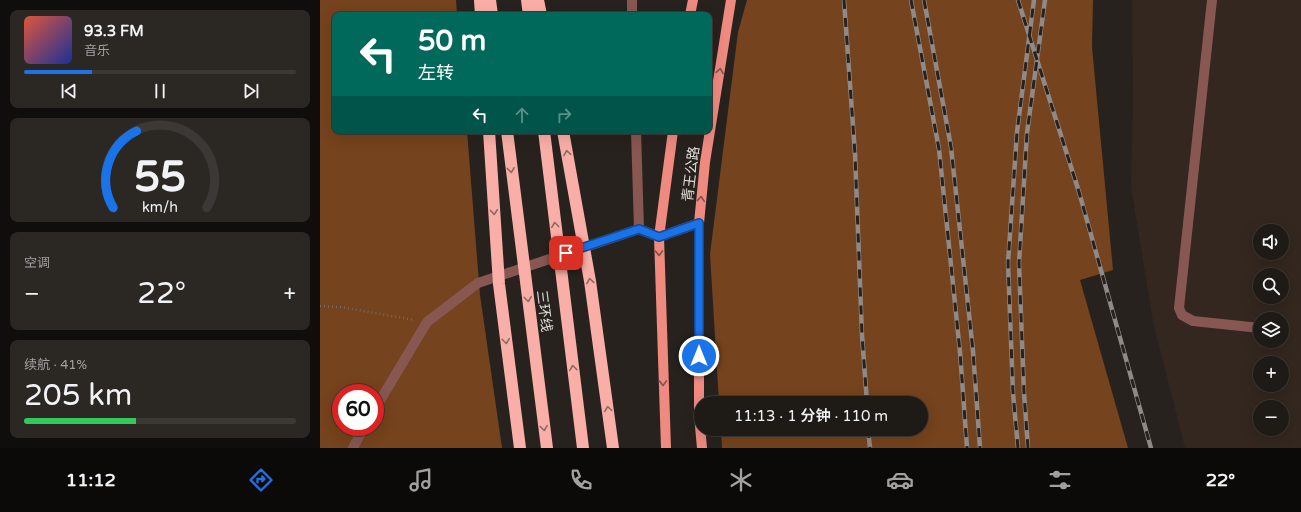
<!DOCTYPE html>
<html lang="zh">
<head>
<meta charset="utf-8">
<style>
  :root { --surface:#1e1a16; --page:#2b2723; --text:#f1f3f6; --muted:#a1a1a1; --line:#3c3835; --accent:#1a73e8 }
  body { margin:0; font-family:"Varela Round","Noto Sans SC",sans-serif; background:var(--page); color:var(--text); height:100vh; display:flex; flex-direction:column; font-size:15px; white-space:nowrap }
  * { box-sizing:border-box; margin:0 }
  p { font-size:13px; color:var(--muted) }
  .icon { flex:none; width:22px; height:22px; fill:none; stroke:currentColor; stroke-width:2; stroke-linecap:round; stroke-linejoin:round }
  .map { position:relative; flex:1; overflow:hidden }
  .panel { display:flex; flex-direction:column; gap:10px; padding:10px; background:#100e0c; width:320px }
  .panel>* { flex:none }
  .top-card { position:absolute; left:12px; top:12px; width:380px; height:122px; border-radius:8px; box-shadow:0 4px 16px #0002,0 0 0 1px var(--line); background:#00695c; color:#fff; overflow:hidden }
  .buttons { position:absolute; left:933px; top:224px; display:grid; gap:8px }
  .buttons a { display:grid; place-items:center; width:36px; height:36px; border-radius:50%; background:var(--surface); box-shadow:0 4px 16px #0002,0 0 0 1px var(--line); font-size:20px }
  .speed { position:absolute; left:12px; top:384px; display:flex; gap:8px; font-size:20px; font-weight:700; text-align:center }
  .speed>* { display:grid; place-content:center; width:52px; height:52px; border-radius:50%; background:var(--surface); box-shadow:0 4px 16px #0002,0 0 0 1px var(--line); line-height:1 }
  .speed .limit { border:6px solid #d22; background:#fff; color:#111 }
  .pin { position:absolute; display:grid; place-items:center; width:34px; height:34px; color:#fff; margin:-17px; border-radius:8px; box-shadow:0 2px 6px #0006 }
  .me { position:absolute; width:44px; margin:-22px; rotate:0deg; stroke-linejoin:round; filter:drop-shadow(0 0 3px #0008) }
  .turn { display:flex; align-items:center; gap:14px; height:84px; padding:0 20px; font-size:18px }
  .turn .icon { width:52px; height:52px; stroke-width:2.5 }
  .turn b { display:block; font-size:28px; line-height:34px }
  .lanes { display:flex; align-items:center; height:38px; padding:0 20px; background:#0003; justify-content:center; gap:20px; direction:ltr }
  .lanes .off { opacity:.35 }
  .big { font-size:30px; font-weight:600; line-height:1.1 }
  .panel .card { flex:1; display:flex; flex-direction:column; justify-content:center; gap:6px; min-width:0; padding:0 14px; border-radius:8px; background:var(--page) }
  .panel .dial { align-items:center; gap:0 }
  .dial svg { height:104px; overflow:visible; fill:none; stroke:var(--line); stroke-width:7; stroke-linecap:round; text-anchor:middle }
  .dial text { fill:var(--text); stroke:none }
  .song { display:flex; align-items:center; gap:12px }
  .cover { width:48px; height:48px; border-radius:6px; background:linear-gradient(135deg,hsl(10 70% 55%),hsl(230 70% 35%)) }
  .played { height:4px; border-radius:2px; background:linear-gradient(90deg,var(--accent) 25%,var(--line) 25%) }
  .keys { display:flex; justify-content:space-around; direction:ltr }
  .heat { display:flex; justify-content:space-between; align-items:center; font-size:22px; direction:ltr }
  .charge { height:6px; border-radius:3px; background:linear-gradient(90deg,#34c759 41%,var(--line) 0) }
  .trip { position:absolute; left:374px; top:396px; width:234px; height:40px; border-radius:20px; background:var(--surface); box-shadow:0 4px 16px #0002,0 0 0 1px var(--line); font-weight:600; line-height:40px; text-align:center }
  .dock { display:flex; height:64px; justify-content:space-around; align-items:center; background:#0c0a09; color:var(--muted) }
  .dock .icon { width:28px; height:28px }
  .dock .on { color:var(--accent) }
  .dock b { font-size:18px; color:var(--text) }
  main { display:flex; flex:1; min-height:0 }
  .map>svg:first-child { display:block }
  .built { fill:#33271f; fill-rule:evenodd }
  .forest { fill:#75431d; fill-rule:evenodd }
  .lines { fill:none; stroke-linecap:round; stroke-linejoin:round }
  .path { stroke:#6f6966; stroke-width:2.5; stroke-dasharray:1 3; stroke-linecap:butt }
  .minor { stroke:#885752; stroke-width:10 }
  .major { stroke:#ee8a80; stroke-width:10 }
  .highway { stroke:#f9afa7; stroke-width:12 }
  .rail-casing { stroke:#8f8a87; stroke-width:4.5 }
  .rail { stroke:#28221e; stroke-width:3; stroke-dasharray:9; stroke-linecap:butt }
  .highway-bridge { stroke:#f9afa7; stroke-width:12 }
  .oneway { stroke:#81514a }
  .oneway2 { stroke:#906862 }
  .route-casing { stroke:#114b97; stroke-width:10 }
  .route { stroke:#1a73e8; stroke-width:7 }
  .labels { text-anchor:middle; dominant-baseline:central; stroke-width:4; stroke-linejoin:round; paint-order:stroke }
  .street-label { font-size:14px; fill:#e0dbd9; stroke:#28221e }
</style>
</head>
<body>
<main>
<section class="panel">
<div class="card">
<div class="song"><i class="cover"></i><div><b>93.3 FM</b><p>音乐</p></div></div>
<div class="played"></div>
<div class="keys"><svg class="icon" aria-label="previous" viewBox="0 0 24 24"><path d="M18 5L8 12l10 7zM5 5v14"/></svg><svg class="icon" aria-label="pause" viewBox="0 0 24 24"><path d="M8 5v14M16 5v14"/></svg><svg class="icon" aria-label="next" viewBox="0 0 24 24"><path d="M6 5l10 7-10 7zM19 5v14"/></svg></div>
</div>
<div class="card dial"><svg viewBox="0 0 100 80">
<path d="M14 69A42 42 0 1 1 86 69"/>
<path d="M14 69A42 42 0 0 1 32 10" stroke="#1a73e8"/>
<text x="50" y="56" font-size="32" font-weight="700">55</text>
<text x="50" y="72" font-size="11">km/h</text>
</svg></div>
<div class="card"><p>空调</p>
<div class="heat"><a>−</a><b class="big">22°</b><a>+</a></div>
</div>
<div class="card"><p>续航 · 41%</p><b class="big">205 km</b><div class="charge"></div></div>
</section>
<div class="map">
<svg width="981" height="448" viewBox="0 0 981 448">
  <rect width="100%" height="100%" fill="#28221e"/>
  <path class="built" d="M 812,0 L 981,0 L 981,448 L 865,448 L 833,322 L 811,187 L 813,103 ZM 940,231 L 962,231 L 962,253 L 940,253 ZM 940,275 L 962,275 L 962,297 L 940,297 ZM 940,319 L 962,319 L 962,341 L 940,341 ZM 940,363 L 962,363 L 962,385 L 940,385 ZM 940,407 L 962,407 L 962,429 L 940,429 Z"/>
  <g class="forest">
    <path d="M 0,0 L 136,0 L 137,15 L 15,15 L 15,131 L 147,131 L 160,295 L 182,448 L 0,448 ZM 21,393 L 55,393 L 55,427 L 21,427 Z"/>
    <polygon points="427,0 773,0 772,47 793,270 760,280 808,448 402,448 401,429 601,429 601,403 399,403 390,254 418,32"/>
  </g>
  <g class="lines">
    <polyline class="path" points="0,306 21,307 94,320"/>
    <g class="minor">
      <polyline points="312,0 312,15"/>
      <polyline points="892,0 859,308 862,315 873,321 940,328"/>
      <polyline points="316,131 319,229"/>
      <polyline points="55,409 107,322 158,283 319,229 339,237 379,223"/>
      <polyline points="33,448 44,427"/>
    </g>
    <g class="major">
      <polyline points="370,15 373,0"/>
      <polyline points="346,448 339,237 353,131"/>
      <polyline points="382,448 379,415 379,223 385,162 411,0"/>
    </g>
    <g class="highway">
      <polyline points="160,0 161,15"/>
      <polyline points="170,0 172,15"/>
      <polyline points="207,0 209,15"/>
      <polyline points="218,0 221,15"/>
    </g>
    <defs>
      <g id="rail">
        <polyline points="524,0 535,154 542,335 547,403"/>
        <polyline points="591,0 619,149 640,352 647,448"/>
        <polyline points="604,0 631,147 653,351 660,448"/>
        <polyline points="698,0 759,192 831,448"/>
        <polyline points="548,429 550,448"/>
        <polyline points="698,448 693,393 688,263 697,132 714,0"/>
        <polyline points="708,448 704,393 699,263 707,133 725,0"/>
      </g>
    </defs>
    <use href="#rail" class="rail-casing"/>
    <use href="#rail" class="rail"/>
    <g class="highway-bridge">
      <polyline points="169,131 179,284 200,448"/>
      <polyline points="187,131 227,448"/>
      <polyline points="224,131 263,448"/>
      <polyline points="243,131 270,281 293,448"/>
    </g>
  </g>
  <defs><path id="oneway-chevron" d="M-2-3.5L2.5 0L-2 3.5" fill="none" stroke-width="1.6" stroke-linecap="round" stroke-linejoin="round"/></defs>
  <g class="oneway">
    <use href="#oneway-chevron" transform="translate(400 71) rotate(-81)"/>
    <use href="#oneway-chevron" transform="translate(381 199) rotate(-84)"/>
    <use href="#oneway-chevron" transform="translate(339 253) rotate(88)"/>
    <use href="#oneway-chevron" transform="translate(343 383) rotate(88)"/>
  </g>
  <g class="oneway2">
    <use href="#oneway-chevron" transform="translate(247 153) rotate(-100)"/>
    <use href="#oneway-chevron" transform="translate(191 170) rotate(83)"/>
    <use href="#oneway-chevron" transform="translate(174 212) rotate(86)"/>
    <use href="#oneway-chevron" transform="translate(235 225) rotate(-97)"/>
    <use href="#oneway-chevron" transform="translate(270 281) rotate(-99)"/>
    <use href="#oneway-chevron" transform="translate(208 299) rotate(83)"/>
    <use href="#oneway-chevron" transform="translate(186 341) rotate(83)"/>
    <use href="#oneway-chevron" transform="translate(253 368) rotate(-97)"/>
    <use href="#oneway-chevron" transform="translate(288 409) rotate(-98)"/>
    <use href="#oneway-chevron" transform="translate(224 428) rotate(83)"/>
  </g>
  <g class="lines">
    <defs>
      <polyline id="route" points="246,253 319,229 339,237 379,223 379,356"/>
    </defs>
    <use href="#route" class="route-casing"/>
    <use href="#route" class="route"/>
  </g>
  <g class="labels">
    <g class="street-label">
      <text transform="translate(371 174) rotate(-83)">青王公路</text>
      <text transform="translate(224 311) rotate(83)">三环线</text>
    </g>
  </g>
</svg>
<div class="buttons">
<a><svg class="icon" aria-label="sound" viewBox="0 0 24 24"><path d="M4 9h4l5-4v14l-5-4H4zM17 9q2 3 0 6"/></svg></a>
<a><svg class="icon" aria-label="search" viewBox="0 0 24 24"><circle cx="10" cy="10" r="6"/><path d="M15 15l6 6"/></svg></a>
<a><svg class="icon" aria-label="layers" viewBox="0 0 24 24"><path d="M12 4l9 5-9 5-9-5zM3 14l9 5 9-5"/></svg></a>
<a>+</a>
<a>−</a>
</div>
<div class="speed"><div class="limit">60</div></div>
<div class="pin" style="left:246px;top:253px;background:#d93025"><svg class="icon" aria-label="arrive" viewBox="0 0 24 24"><path d="M6 21V4h12l-3 4 3 4H6"/></svg></div>
<svg class="me" style="left:379px;top:356px" viewBox="-20 -20 40 40"><circle r="17" fill="#1a73e8" stroke="#fff" stroke-width="3"/><path d="M0-11L8 9 0 5-8 9z" fill="#fff"/></svg>
<div class="trip">11:13 · 1 分钟 · 110 m</div>
<div class="top-card">
<div class="turn"><svg class="icon" aria-label="left" viewBox="0 0 24 24"><path d="M17 20v-9H6M10 6l-5 5 5 5"/></svg><div><b>50 m</b>左转</div></div>
<div class="lanes"><svg class="icon" aria-label="left" viewBox="0 0 24 24"><path d="M17 20v-9H6M10 6l-5 5 5 5"/></svg><svg class="icon off" aria-label="ahead" viewBox="0 0 24 24"><path d="M12 20V5M6 11l6-6 6 6"/></svg><svg class="icon off" aria-label="right" viewBox="0 0 24 24"><path d="M7 20v-9h11M14 6l5 5-5 5"/></svg></div>
</div>
</div>
</main>
<nav class="dock">
<b>11:12</b>
<svg class="icon on" aria-label="directions" viewBox="0 0 24 24"><path d="M12 3l9 9-9 9-9-9zM9 14v-3h6M13 9l2 2-2 2"/></svg>
<svg class="icon" aria-label="music" viewBox="0 0 24 24"><path d="M9 18V5l10-2v13"/><circle cx="6" cy="18" r="3"/><circle cx="16" cy="16" r="3"/></svg>
<svg class="icon" aria-label="phone" viewBox="0 0 24 24"><path d="M5 4h4l2 5-3 2q2 4 5 5l2-3 5 2v4C11 20 4 13 5 4z"/></svg>
<svg class="icon" aria-label="climate" viewBox="0 0 24 24"><path d="M12 3v18M4 7l16 10M4 17L20 7"/></svg>
<svg class="icon" aria-label="car" viewBox="0 0 24 24"><path d="M5 17H2v-5l4-1 3-4h7l3 4 3 1v5h-3M9 17h6M6 11h13"/><circle cx="7" cy="17" r="2"/><circle cx="17" cy="17" r="2"/></svg>
<svg class="icon" aria-label="filters" viewBox="0 0 24 24"><path d="M4 7h16M4 17h16"/><circle cx="9" cy="7" r="2"/><circle cx="15" cy="17" r="2"/></svg>
<b>22°</b>
</nav>
</body>
</html>
